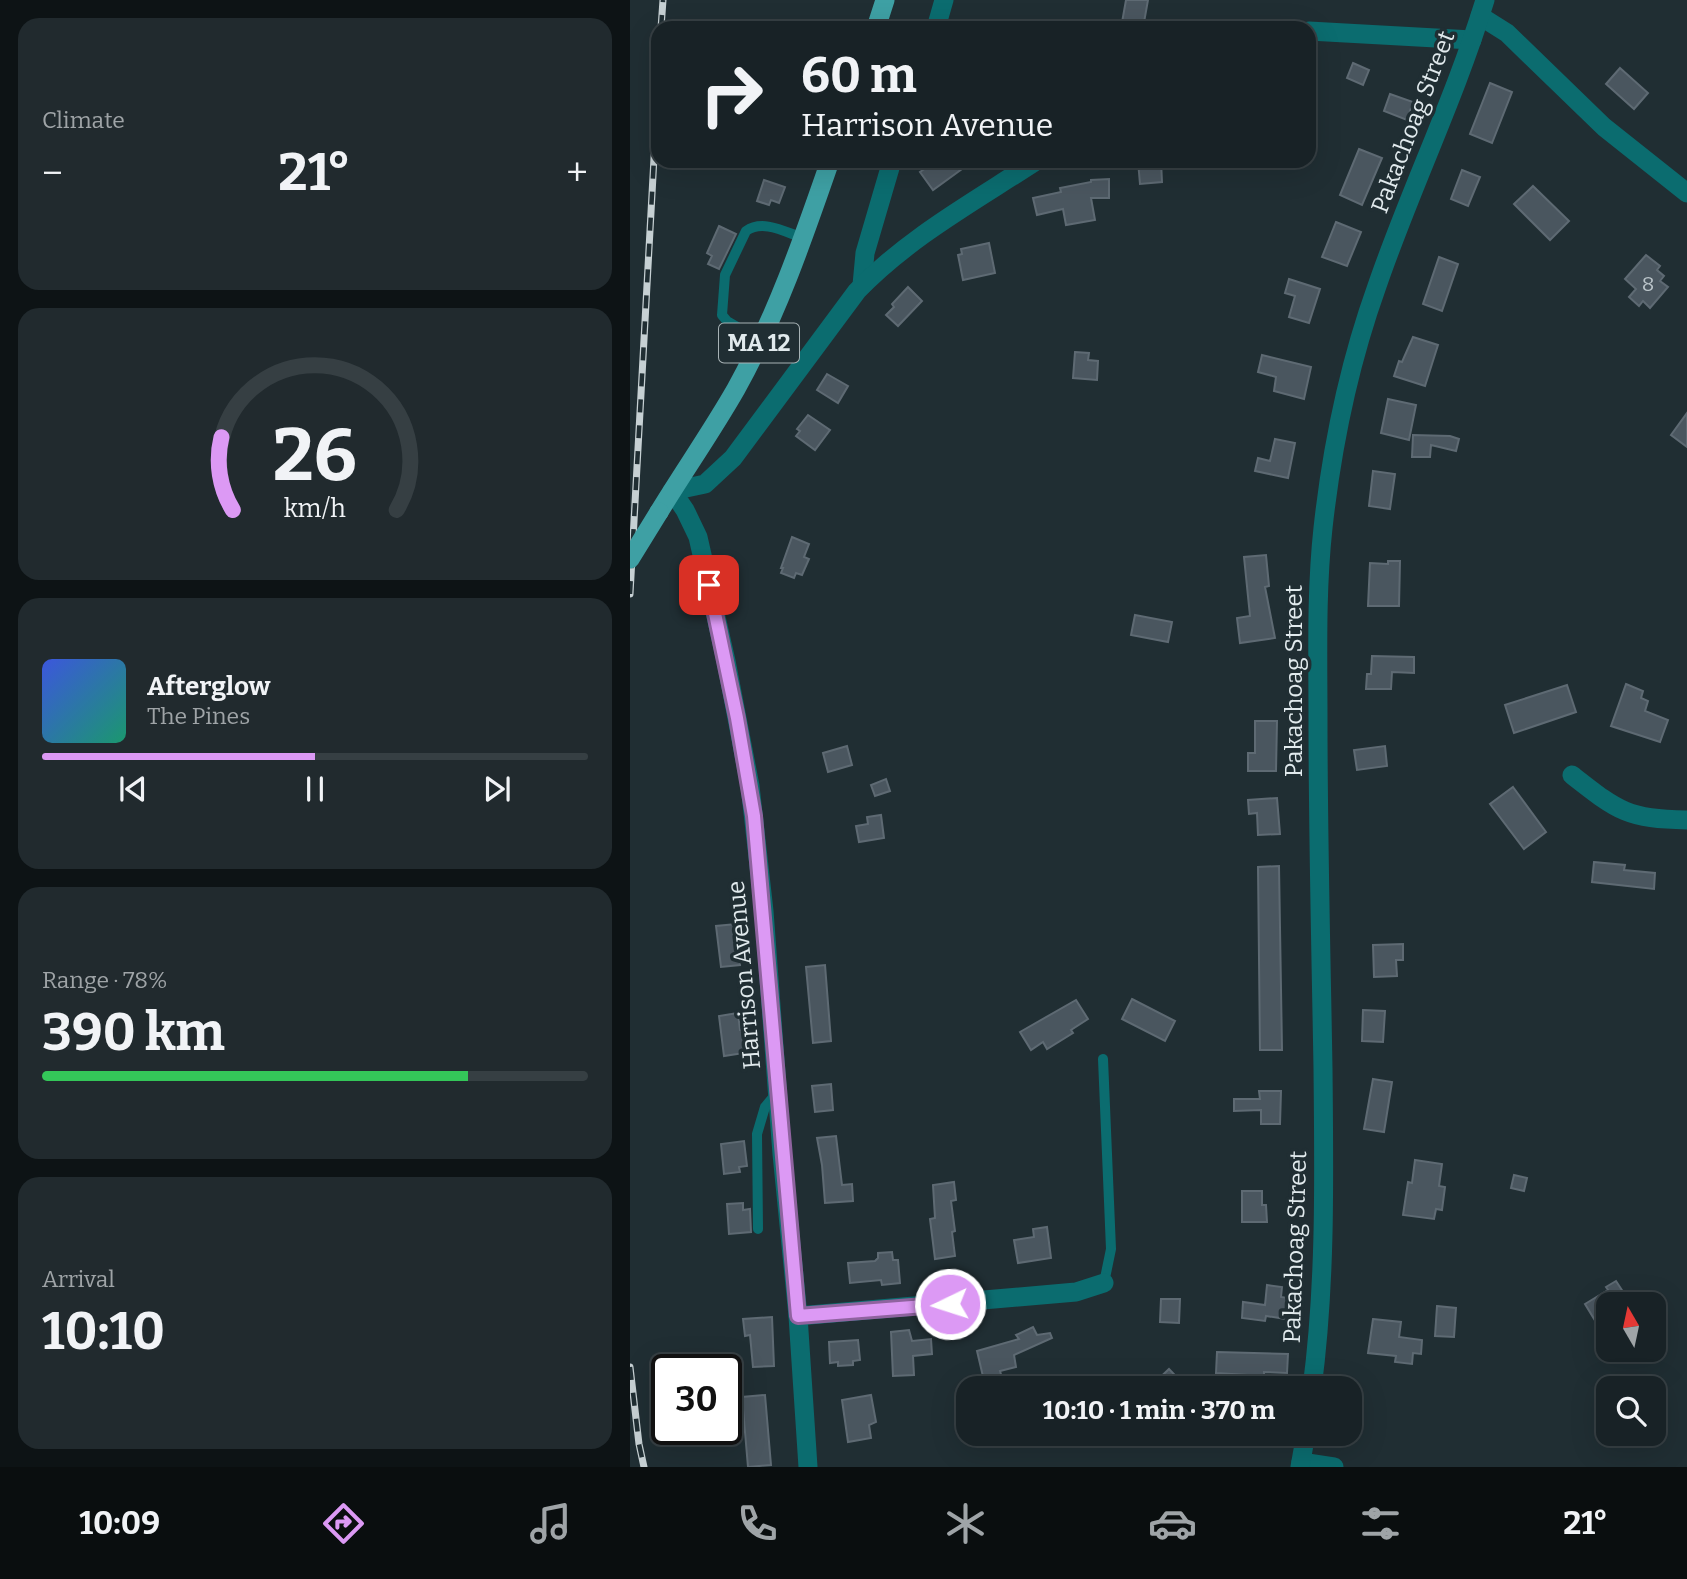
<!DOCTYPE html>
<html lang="en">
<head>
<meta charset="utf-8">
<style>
  :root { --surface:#182226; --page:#212a2e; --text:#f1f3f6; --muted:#9fa4a7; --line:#363f43; --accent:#dc99f4 }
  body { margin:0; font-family:Bitter,serif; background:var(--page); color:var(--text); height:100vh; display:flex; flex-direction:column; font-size:26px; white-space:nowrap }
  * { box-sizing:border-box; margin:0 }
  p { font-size:23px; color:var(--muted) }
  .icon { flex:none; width:38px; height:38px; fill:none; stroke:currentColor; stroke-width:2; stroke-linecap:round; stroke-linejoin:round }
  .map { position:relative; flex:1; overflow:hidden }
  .side { display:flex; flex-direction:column; gap:18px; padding:18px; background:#0d1315; width:630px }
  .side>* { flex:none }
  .guide { position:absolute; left:21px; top:21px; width:665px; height:147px; border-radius:21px; box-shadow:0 7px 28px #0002,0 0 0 2px var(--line); background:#182226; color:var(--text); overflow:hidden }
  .needle { width:46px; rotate:351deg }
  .buttons { position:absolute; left:966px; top:1292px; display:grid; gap:14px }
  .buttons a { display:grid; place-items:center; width:70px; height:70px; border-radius:14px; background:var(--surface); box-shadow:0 7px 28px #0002,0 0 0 2px var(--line); font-size:35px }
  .speed { position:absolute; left:21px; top:1354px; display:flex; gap:14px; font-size:35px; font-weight:700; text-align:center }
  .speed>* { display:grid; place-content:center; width:91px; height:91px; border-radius:50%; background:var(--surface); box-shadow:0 7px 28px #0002,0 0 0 2px var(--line); line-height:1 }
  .speed .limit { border:4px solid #111; border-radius:10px; background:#fff; color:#111 }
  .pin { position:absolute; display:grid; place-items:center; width:60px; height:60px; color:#fff; margin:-30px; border-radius:14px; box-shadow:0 4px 10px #0006 }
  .me { position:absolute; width:77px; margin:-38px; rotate:266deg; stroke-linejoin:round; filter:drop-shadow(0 0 5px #0008) }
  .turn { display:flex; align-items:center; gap:24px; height:147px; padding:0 35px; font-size:32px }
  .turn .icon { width:91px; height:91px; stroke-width:2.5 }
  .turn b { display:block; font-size:49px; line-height:60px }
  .big { font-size:52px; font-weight:700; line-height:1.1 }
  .side .tile { flex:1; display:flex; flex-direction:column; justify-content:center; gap:10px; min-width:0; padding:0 24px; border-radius:21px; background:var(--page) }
  .side .dial { align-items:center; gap:0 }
  .dial svg { height:182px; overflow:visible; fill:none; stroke:var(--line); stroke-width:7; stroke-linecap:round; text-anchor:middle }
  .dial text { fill:var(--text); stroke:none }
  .song { display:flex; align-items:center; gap:21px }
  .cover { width:84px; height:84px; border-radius:10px; background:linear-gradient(135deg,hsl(230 70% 55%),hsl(160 70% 35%)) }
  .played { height:7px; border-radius:4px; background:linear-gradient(90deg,var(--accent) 50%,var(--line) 50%) }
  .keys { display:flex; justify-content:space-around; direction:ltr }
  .heat { display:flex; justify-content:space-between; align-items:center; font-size:38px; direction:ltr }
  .charge { height:10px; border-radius:5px; background:linear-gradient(90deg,#34c759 78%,var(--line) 0) }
  .trip { position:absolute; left:326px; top:1376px; width:406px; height:70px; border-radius:21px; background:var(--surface); box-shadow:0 7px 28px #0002,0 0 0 2px var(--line); font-weight:700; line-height:70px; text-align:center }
  .menu { display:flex; height:112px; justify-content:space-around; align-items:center; background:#0a0e0f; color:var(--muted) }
  .menu .icon { width:49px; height:49px }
  .menu .active { color:var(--accent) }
  .menu b { font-size:32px; color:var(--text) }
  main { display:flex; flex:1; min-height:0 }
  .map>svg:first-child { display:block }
  .building { fill:#4a565f; stroke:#5e6a73; stroke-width:2 }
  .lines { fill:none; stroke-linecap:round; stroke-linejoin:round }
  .service { stroke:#0b6c6f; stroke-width:10 }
  .minor { stroke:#0b6c6f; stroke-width:19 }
  .tertiary { stroke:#0b6c6f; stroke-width:19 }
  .primary { stroke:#3ea0a4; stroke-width:19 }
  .rail-casing { stroke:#c6d0d3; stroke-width:7 }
  .rail { stroke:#202e33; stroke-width:4.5; stroke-dasharray:13; stroke-linecap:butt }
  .primary-bridge { stroke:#3ea0a4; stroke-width:19 }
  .route-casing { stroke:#8f639f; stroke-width:18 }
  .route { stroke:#dc99f4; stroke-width:12 }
  .labels { text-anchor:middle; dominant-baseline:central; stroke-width:7; stroke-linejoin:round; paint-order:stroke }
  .number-label { font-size:21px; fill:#bbc5ca }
  .shield { fill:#202e33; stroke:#a7b2b5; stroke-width:2 }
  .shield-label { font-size:23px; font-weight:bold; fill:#e1eaed }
  .street-label { font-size:24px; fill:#e1eaed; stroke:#202e33 }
</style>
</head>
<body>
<main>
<section class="side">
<div class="tile"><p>Climate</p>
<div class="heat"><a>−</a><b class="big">21°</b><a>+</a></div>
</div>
<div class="tile dial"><svg viewBox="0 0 100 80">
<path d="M14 69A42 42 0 1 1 86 69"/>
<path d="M14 69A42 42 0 0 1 9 37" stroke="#dc99f4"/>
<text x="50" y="56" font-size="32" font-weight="700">26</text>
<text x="50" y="72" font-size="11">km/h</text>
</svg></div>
<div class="tile">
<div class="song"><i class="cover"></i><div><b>Afterglow</b><p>The Pines</p></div></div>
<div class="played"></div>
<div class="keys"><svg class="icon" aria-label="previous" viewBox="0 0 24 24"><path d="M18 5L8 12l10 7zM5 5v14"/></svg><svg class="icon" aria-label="pause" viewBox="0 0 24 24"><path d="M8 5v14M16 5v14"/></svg><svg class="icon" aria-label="next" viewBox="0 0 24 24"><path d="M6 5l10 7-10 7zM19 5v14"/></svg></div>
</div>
<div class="tile"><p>Range · 78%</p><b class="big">390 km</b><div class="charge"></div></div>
<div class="tile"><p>Arrival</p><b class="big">10:10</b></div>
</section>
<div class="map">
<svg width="1057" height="1467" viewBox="0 0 1057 1467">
  <rect width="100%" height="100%" fill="#202e33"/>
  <g class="building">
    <polygon points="496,0 518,0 513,28 491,28"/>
    <polygon points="723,63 739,70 733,85 717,78"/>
    <polygon points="990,68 1018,93 1004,109 976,84"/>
    <polygon points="860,83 882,92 862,143 840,134"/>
    <polygon points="760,94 783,102 777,120 754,111"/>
    <polygon points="729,149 752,158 732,205 710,195"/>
    <polygon points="306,161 327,161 332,169 303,190 290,172"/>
    <polygon points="508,161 531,161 532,182 510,184"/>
    <polygon points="832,170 850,177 838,206 821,199"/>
    <polygon points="479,179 479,198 461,198 465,220 436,225 433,209 407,215 403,198 431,192 430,188 461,182 461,180"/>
    <polygon points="134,180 155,187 149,203 141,200 139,205 127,201"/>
    <polygon points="903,186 939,221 920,240 884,204"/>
    <polygon points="706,222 731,232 717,266 692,257"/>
    <polygon points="89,226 106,234 89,269 78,264 82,256 77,253"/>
    <polygon points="359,243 365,273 333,280 328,255 332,254 331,249"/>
    <polygon points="1016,255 1030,266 1027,270 1034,276 1030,281 1038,287 1020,308 1013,301 1009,306 999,297 1006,289 995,279"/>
    <polygon points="809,257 828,264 812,311 793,304"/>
    <polygon points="659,279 690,289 679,323 659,317 665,296 655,293"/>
    <polygon points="278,287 292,301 268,326 256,315 264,307 262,304"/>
    <polygon points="783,337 808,345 795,386 764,376 769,361 772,362"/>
    <polygon points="445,352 459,353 458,360 468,361 467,380 443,378"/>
    <polygon points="632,355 681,367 674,399 644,391 646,377 628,372"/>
    <polygon points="197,374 218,386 208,403 187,390"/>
    <polygon points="758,399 786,405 779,440 751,433"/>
    <polygon points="1057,413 1057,447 1041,435"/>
    <polygon points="178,415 200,430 185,450 166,436 170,431 167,429"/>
    <polygon points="783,435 820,436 829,439 826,451 801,445 800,457 782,457"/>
    <polygon points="645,439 665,443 658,478 625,471 628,458 640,461"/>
    <polygon points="743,471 765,474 760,509 739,506"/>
    <polygon points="162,537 179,544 174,557 179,559 172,575 166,573 164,578 151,573 153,568 151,568"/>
    <polygon points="636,555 639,586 635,587 645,638 610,643 607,618 620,616 614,557"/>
    <polygon points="758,561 770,561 769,606 738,606 740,563 758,564"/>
    <polygon points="505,615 542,622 538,642 501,635"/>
    <polygon points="742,656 784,657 784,673 762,672 761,689 736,689 737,674 741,674"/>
    <polygon points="996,684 1013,691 1011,698 1018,701 1015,711 1038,720 1030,742 981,726"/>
    <polygon points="937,685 946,712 884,733 875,705"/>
    <polygon points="625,721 647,721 646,771 618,771 618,753 625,753"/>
    <polygon points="217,746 222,765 198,772 193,753"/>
    <polygon points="755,746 757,766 727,770 724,750"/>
    <polygon points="256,779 260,791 245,796 241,785"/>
    <polygon points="883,787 916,832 894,849 860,804"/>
    <polygon points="647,798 650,834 628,835 627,813 619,814 618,800"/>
    <polygon points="251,815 254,838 229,842 226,826 238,824 237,817"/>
    <polygon points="964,862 995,865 994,870 1025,873 1024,889 962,882"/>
    <polygon points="649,866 652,1050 630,1050 628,867"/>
    <polygon points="106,924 107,933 110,933 112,948 108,949 110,965 91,967 86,926"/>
    <polygon points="773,944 773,960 766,960 767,976 744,977 743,945"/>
    <polygon points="195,965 201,1041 183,1043 176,967"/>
    <polygon points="502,999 545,1021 535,1041 492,1019"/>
    <polygon points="446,1000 458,1019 441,1030 443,1033 417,1049 413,1042 401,1050 390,1032"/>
    <polygon points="733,1010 755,1011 753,1042 732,1041"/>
    <polygon points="108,1013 110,1030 114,1030 116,1046 113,1047 114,1053 94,1056 89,1016"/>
    <polygon points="743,1079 762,1082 754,1132 734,1129"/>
    <polygon points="201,1084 203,1110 185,1112 182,1086"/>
    <polygon points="629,1091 651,1091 650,1124 631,1124 631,1110 604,1111 604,1099 630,1099"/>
    <polygon points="206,1136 212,1185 222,1184 223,1201 195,1203 192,1165 187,1138"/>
    <polygon points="114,1141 117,1166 109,1167 110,1172 94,1174 91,1144"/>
    <polygon points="785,1160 812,1164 809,1186 815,1187 812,1210 806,1209 804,1219 773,1215 778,1182 782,1183"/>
    <polygon points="884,1175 897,1178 894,1191 881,1188"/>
    <polygon points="324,1182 326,1200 321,1201 325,1231 322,1232 325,1256 305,1259 300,1219 305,1218 303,1185"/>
    <polygon points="612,1191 632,1191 632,1205 636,1205 637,1222 612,1222"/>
    <polygon points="113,1203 113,1210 120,1209 121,1232 99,1234 97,1204"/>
    <polygon points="417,1227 421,1258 388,1263 384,1240 404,1237 403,1229"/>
    <polygon points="262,1252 263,1260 268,1260 270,1283 252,1285 251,1280 220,1283 218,1263 245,1261 248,1258 248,1253"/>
    <polygon points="986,1281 1001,1304 978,1304 978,1342 955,1304 978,1290 976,1287"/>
    <polygon points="637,1285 652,1287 651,1297 658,1298 656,1319 636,1316 635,1321 612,1318 613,1302 635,1305"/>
    <polygon points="531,1299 550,1299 549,1323 530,1322"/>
    <polygon points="807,1306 826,1308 824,1337 805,1336"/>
    <polygon points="142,1317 144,1366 123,1367 120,1335 115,1336 113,1319"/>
    <polygon points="743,1319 771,1322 769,1337 792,1340 791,1354 783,1353 782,1364 765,1362 766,1356 738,1353"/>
    <polygon points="403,1327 407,1335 420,1333 422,1338 384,1355 386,1367 370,1371 373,1381 355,1385 347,1351 389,1339 386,1335"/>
    <polygon points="279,1330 282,1341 301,1339 302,1354 283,1356 284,1375 263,1376 261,1332"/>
    <polygon points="228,1340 230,1360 223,1361 223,1365 208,1366 208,1362 200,1363 199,1342"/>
    <polygon points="587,1352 658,1354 657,1373 634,1372 634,1376 586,1373"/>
    <polygon points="539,1369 557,1388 519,1388"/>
    <polygon points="135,1395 141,1465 118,1467 112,1397"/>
    <polygon points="241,1395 246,1422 239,1425 241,1438 218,1442 212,1400"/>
  </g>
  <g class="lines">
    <g class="service">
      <path d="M 130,340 L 97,321 L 92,315 L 95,275 L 116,231 C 133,219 155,232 173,238"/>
      <polyline points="473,1059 481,1249 474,1283"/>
      <polyline points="128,1229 127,1134 135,1107 145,1095"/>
    </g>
    <g class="minor">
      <polyline points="850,16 877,33 974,127 1057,193"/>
      <polyline points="306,28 314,0"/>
      <polyline points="679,31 842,40"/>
      <polyline points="232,285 235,253 262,161"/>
      <path d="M 942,775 C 988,811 997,819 1057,820"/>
      <polyline points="168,1316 446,1292 474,1283"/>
      <polyline points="671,1462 704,1467"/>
      <path d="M 178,1467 L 168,1316 L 152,1154 L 134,911 L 120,786 L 96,661 L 68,537 L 55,510 L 42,491 L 75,484 L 103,458 L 227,291 C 279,237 345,201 406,161"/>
    </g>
    <g class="tertiary">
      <path d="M 682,1388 C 696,1283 694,1174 693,1068 C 691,952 688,836 688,720 C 688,656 686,592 693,528 C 702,446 719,364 747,286 C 780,190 825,98 855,0"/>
      <polyline points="670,1467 676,1433"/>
    </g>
    <g class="primary">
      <polyline points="246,28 255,0"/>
      <path d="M 29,512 C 54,471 82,431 106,389 C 146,317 173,239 200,161"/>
    </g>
    <defs>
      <g id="rail">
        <polyline points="31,28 33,0"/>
        <polyline points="0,594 28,85"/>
        <polyline points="0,1367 9,1444 14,1467"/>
      </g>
    </defs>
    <use href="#rail" class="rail-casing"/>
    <use href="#rail" class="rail"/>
    <polyline class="primary-bridge" points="0,559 29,512"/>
  </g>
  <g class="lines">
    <defs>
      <polyline id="route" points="79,585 107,718 124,816 168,1316 320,1304"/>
    </defs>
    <use href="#route" class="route-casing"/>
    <use href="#route" class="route"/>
  </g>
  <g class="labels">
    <g class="number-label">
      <text x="1018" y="284">8</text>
    </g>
    <rect class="shield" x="89" y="323.5" width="80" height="39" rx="5"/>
    <g class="shield-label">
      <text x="129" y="343">MA 12</text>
    </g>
    <g class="street-label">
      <text transform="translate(783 122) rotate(-69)">Pakachoag Street</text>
      <text transform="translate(664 681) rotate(-90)">Pakachoag Street</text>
      <text transform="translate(114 975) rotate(-95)">Harrison Avenue</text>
      <text transform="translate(665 1247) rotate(-88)">Pakachoag Street</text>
    </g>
  </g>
</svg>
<div class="buttons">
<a><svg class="needle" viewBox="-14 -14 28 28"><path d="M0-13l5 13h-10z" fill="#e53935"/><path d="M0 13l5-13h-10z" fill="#9fa4a7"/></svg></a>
<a><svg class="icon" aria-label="search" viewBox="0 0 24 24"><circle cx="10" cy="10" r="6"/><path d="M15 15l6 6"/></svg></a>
</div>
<div class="speed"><div class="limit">30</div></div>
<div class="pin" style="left:79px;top:585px;background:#d93025"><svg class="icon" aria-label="arrive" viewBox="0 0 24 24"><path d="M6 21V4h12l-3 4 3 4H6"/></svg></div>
<svg class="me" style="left:320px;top:1304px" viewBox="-20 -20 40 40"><circle r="17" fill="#dc99f4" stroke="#fff" stroke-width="3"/><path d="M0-11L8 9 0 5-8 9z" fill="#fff"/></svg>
<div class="trip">10:10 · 1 min · 370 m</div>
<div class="guide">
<div class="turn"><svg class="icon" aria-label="right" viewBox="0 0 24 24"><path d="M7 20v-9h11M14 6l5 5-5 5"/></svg><div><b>60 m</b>Harrison Avenue</div></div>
</div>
</div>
</main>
<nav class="menu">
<b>10:09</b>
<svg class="icon active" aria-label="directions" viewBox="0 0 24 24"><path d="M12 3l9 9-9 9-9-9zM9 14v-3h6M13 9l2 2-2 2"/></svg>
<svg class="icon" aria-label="music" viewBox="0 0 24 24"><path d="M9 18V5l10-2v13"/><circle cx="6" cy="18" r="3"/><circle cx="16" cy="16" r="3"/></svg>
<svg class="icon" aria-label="phone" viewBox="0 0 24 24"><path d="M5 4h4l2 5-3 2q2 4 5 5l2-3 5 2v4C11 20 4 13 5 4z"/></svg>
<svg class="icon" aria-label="climate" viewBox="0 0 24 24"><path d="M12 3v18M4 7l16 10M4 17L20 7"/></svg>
<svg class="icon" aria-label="car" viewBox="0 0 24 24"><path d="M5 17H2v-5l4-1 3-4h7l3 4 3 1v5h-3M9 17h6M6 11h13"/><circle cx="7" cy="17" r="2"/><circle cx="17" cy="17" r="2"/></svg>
<svg class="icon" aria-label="filters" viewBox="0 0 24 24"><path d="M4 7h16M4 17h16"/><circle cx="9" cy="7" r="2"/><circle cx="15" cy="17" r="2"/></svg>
<b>21°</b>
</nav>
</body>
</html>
